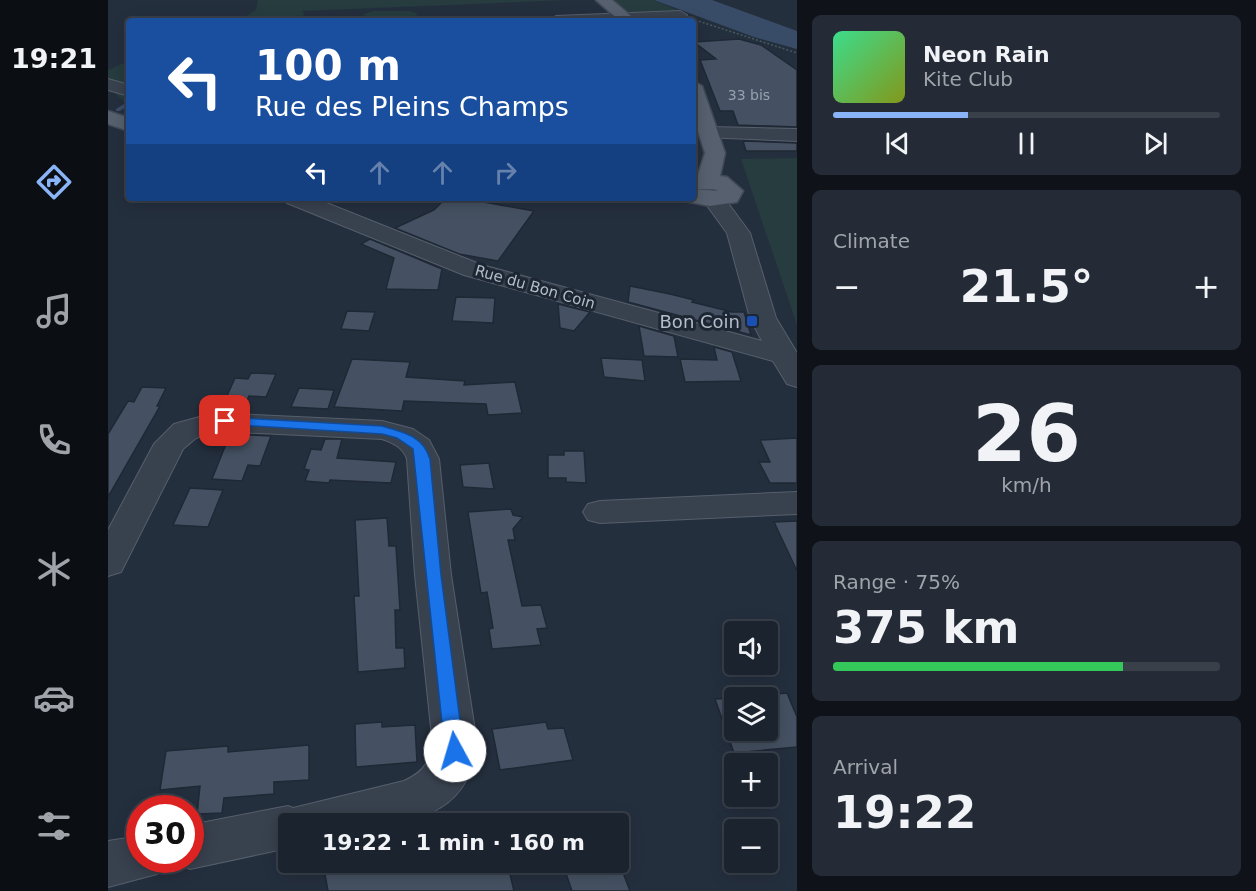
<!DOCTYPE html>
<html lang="en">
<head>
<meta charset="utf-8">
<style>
  :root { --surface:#1b232e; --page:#242b36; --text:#f1f3f6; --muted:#a0a4aa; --line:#39404a; --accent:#8ab4f8 }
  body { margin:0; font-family:"DejaVu Sans",sans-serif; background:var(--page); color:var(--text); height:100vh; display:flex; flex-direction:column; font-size:22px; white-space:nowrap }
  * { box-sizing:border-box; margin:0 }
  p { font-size:20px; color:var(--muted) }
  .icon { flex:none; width:33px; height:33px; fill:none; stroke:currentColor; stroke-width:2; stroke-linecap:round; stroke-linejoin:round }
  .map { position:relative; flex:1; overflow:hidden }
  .drawer { display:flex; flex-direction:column; gap:15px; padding:15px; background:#0f1319; width:459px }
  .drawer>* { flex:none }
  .guide { position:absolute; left:18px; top:18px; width:570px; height:183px; border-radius:6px; box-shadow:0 3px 15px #0003,0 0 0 2px var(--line); background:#1a4fa0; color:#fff; overflow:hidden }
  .fabs { position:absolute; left:616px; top:621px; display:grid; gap:12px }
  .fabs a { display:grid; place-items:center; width:54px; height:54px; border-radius:6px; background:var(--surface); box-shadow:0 3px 15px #0003,0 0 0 2px var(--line); font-size:30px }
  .speed { position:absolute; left:18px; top:795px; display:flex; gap:12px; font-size:30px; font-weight:700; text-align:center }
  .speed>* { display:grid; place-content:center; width:78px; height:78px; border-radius:50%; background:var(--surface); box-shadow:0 3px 15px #0003,0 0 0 2px var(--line); line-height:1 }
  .speed .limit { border:9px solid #d22; background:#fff; color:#111 }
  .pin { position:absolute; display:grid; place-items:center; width:51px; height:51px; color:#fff; margin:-26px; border-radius:12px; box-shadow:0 3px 9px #0006 }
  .me { position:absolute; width:66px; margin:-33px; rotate:354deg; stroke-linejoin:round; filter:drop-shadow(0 0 4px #0008) }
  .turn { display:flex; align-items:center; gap:21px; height:126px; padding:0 30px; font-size:27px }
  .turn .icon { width:78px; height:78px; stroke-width:2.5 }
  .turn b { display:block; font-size:42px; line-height:51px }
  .lanes { display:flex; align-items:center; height:57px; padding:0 30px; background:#0003; justify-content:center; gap:30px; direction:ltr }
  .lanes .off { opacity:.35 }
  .big { font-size:45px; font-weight:700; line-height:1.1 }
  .drawer .widget { flex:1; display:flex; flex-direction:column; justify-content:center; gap:9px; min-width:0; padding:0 21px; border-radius:9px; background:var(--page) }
  .drawer .dial { align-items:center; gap:0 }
  .dial b { font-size:78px; line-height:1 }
  .song { display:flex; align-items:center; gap:18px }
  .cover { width:72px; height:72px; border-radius:9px; background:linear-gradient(135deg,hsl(150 70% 55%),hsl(70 70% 35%)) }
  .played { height:6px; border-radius:3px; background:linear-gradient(90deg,var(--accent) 35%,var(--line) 35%) }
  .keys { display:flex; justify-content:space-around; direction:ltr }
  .heat { display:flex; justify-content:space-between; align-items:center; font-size:33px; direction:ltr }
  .charge { height:9px; border-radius:4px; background:linear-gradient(90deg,#34c759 75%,var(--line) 0) }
  .trip { position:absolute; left:170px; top:813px; width:351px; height:60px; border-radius:6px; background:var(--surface); box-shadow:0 3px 15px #0003,0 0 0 2px var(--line); font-weight:700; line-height:60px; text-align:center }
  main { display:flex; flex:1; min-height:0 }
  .tab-bar { display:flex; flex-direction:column; width:108px; justify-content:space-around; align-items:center; background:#0b0e12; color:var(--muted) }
  .tab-bar .icon { width:42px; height:42px }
  .tab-bar .selected { color:var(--accent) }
  .tab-bar b { font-size:27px; color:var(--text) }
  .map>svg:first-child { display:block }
  .green { fill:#263c3f }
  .water { fill:#394c67 }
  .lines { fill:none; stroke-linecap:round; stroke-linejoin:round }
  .stream { fill:#394c67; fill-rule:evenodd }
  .building { fill:#455162; stroke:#1f2835; stroke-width:1.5 }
  .minor-casing { stroke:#565f6c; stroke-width:2 }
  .major-casing { stroke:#414a57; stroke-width:3 }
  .path { stroke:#44595c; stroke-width:1.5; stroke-dasharray:2 2; stroke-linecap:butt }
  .minor { fill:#38414e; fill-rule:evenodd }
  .major { fill:#56606e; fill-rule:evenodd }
  .route { fill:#1a73e8; stroke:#114b97; stroke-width:1.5 }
  .transit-dot { fill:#1a4fb4; stroke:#1d2633; stroke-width:2 }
  .labels { text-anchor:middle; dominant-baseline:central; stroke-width:6; stroke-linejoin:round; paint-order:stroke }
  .far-number-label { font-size:14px; fill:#98a1af }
  .far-street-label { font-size:15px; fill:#b4bcc9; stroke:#1d2633 }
  .poi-label { font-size:18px; fill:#b4bcc9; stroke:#1d2633; text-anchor:end }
</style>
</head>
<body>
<main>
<nav class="tab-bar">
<b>19:21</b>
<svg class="icon selected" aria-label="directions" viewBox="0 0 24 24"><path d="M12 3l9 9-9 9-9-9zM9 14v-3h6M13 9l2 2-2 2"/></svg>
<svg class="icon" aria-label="music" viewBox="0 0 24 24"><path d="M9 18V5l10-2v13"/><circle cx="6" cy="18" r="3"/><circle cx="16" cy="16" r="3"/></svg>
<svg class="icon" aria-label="phone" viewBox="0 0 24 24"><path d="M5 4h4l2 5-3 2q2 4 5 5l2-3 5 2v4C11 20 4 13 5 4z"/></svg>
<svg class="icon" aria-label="climate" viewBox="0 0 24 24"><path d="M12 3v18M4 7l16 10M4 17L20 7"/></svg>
<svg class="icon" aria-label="car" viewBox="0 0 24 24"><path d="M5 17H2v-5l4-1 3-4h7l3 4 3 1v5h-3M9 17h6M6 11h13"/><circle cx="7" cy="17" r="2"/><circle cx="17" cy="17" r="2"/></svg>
<svg class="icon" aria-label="filters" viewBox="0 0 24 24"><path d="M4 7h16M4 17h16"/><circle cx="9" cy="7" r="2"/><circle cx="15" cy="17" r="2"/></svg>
</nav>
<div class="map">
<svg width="689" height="891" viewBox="0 0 689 891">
  <rect width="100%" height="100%" fill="#242f3e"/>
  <g class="green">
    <polygon points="150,0 460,0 194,11 196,13 194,21 130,21 148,10"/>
    <polygon points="502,0 545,0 577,13 522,17"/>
    <polygon points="265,11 301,11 308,13 311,21 256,21 256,14"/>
    <polygon points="21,61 21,106 0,87 0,70"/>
    <polygon points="689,158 689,325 633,159"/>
  </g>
  <polygon class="water" points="546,0 604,0 689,31 689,49 646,37"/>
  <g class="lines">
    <polygon class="stream" points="19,102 21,102 21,105 12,111 8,111 8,109"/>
  </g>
  <g class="building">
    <polygon points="631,39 653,45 689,70 689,127 630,125 625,111 612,111 592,60 608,59 586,42"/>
    <polygon points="635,141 689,143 689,151 638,151"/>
    <polygon points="338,198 370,201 426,211 390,261 351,254 287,228 326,210"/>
    <polygon points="262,239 334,269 330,290 278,289 286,258 253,244"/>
    <polygon points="522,286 562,294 586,300 584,302 624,312 636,312 643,335 520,302"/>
    <polygon points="348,297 387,298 385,323 344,321"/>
    <polygon points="450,304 482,312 466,331 452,328"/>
    <polygon points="239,311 267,312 261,331 233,329"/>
    <polygon points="531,326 566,336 570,357 536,356"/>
    <polygon points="606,347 624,352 633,381 577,382 572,359 609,360"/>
    <polygon points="493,358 534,360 537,381 496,377"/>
    <polygon points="244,359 302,362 298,377 357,381 356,385 407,382 414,413 380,415 378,404 296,401 294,411 226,407"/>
    <polygon points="143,373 168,374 158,397 141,396 136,408 114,407 127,378 140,379"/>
    <polygon points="34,387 58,388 49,406 52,406 0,497 0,434 20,401 26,402"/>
    <polygon points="191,388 226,390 220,409 183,407"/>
    <polygon points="122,434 163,436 152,466 140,465 134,481 104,479"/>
    <polygon points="689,438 689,483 662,483 651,462 662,462 652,440"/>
    <polygon points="217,439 234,439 229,458 288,462 283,483 222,480 221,483 197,481 201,470 196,469 203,449 213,450"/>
    <polygon points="456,451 476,451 478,483 458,482 458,478 440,478 440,455 456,455"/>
    <polygon points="381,463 386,489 355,487 352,465"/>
    <polygon points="82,488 115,490 100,527 65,525"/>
    <polygon points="403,509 405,515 415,517 405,529 407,540 400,540 414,606 433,605 439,628 429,629 433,645 384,649 381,629 385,628 379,592 373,593 360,512"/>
    <polygon points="279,518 281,546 288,546 292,610 287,610 288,648 296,648 297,668 250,672 246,596 251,596 247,520"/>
    <polygon points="689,521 689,571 666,522"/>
    <polygon points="679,693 689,717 689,747 626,753 607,699 627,698 627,730 660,730 660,698 628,698"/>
    <polygon points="274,722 274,727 307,725 309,762 248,767 247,724"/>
    <polygon points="438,722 440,729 456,728 465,760 392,770 384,729"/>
    <polygon points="201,745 201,780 166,782 166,794 116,798 114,813 89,814 92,786 52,790 58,751 120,746 120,752"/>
    <polygon points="273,862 399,862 406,891 220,891 216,869 235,865 236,871"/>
    <polygon points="454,862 511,862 522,891 464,891"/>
  </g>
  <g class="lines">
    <defs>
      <g id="minor">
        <polygon points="572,11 579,15 577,18 531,21 441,20 448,16"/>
        <polygon points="0,79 21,85 21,96 0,90"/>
        <polygon points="601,127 689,129 689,141 594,137 591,133 594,129"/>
        <polygon points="606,193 614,195 642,233 668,318 689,353 689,387 679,384 665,361 356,275 179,203 176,198 206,198 374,265 654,341 642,318 619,233 595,200 598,195"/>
        <path d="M 106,413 L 274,421 L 305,429 L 321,440 L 331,459 L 343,575 L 368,737 C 366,842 253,824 180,824 L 180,848 L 82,869 L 64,860 L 82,860 L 82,825 L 180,806 L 185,808 L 296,781 C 318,771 323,760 324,737 L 307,575 L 299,459 C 295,447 285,443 274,439 L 108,431 L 88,438 L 75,449 L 13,572 L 0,576 L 0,530 L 46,444 L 66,424 Z"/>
        <polygon points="689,492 689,514 492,523 480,520 475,512 480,504 492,501"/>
        <polygon points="32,836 32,860 55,860 49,874 0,887 0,841"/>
      </g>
      <g id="major">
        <polygon points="488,0 504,0 529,21 512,21"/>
        <polygon points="585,81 594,86 617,153 612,176 619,177 635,191 629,202 602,206 577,201 575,198 585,198 585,189 610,191 606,189 585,189 585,175 590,175 597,153 585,115"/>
        <polygon points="0,111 21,118 21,131 0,124"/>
      </g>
    </defs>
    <use href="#minor" class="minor-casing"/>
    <use href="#major" class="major-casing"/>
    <polyline class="path" points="587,20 689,53"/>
    <use href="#minor" class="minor"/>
    <use href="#major" class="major"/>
  </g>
  <path class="route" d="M 117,417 L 274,426 C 296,432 315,436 322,459 L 333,575 L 356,751 L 354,757 L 347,759 L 340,757 L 337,751 L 305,449 L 289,438 L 274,434 L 113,424 L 111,421 Z"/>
  <rect class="transit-dot" x="638" y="315" width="12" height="12" rx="3"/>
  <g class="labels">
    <g class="far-number-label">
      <text x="641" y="95">33 bis</text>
    </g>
    <g class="far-street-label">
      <text transform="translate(427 287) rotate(16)">Rue du Bon Coin</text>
    </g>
    <g class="poi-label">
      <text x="632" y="321">Bon Coin</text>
    </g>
  </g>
</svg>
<div class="fabs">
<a><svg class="icon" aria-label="sound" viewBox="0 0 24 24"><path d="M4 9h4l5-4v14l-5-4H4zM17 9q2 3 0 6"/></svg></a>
<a><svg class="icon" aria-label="layers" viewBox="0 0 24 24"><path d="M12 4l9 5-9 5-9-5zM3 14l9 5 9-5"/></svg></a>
<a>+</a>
<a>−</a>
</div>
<div class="speed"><div class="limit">30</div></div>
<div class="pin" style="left:117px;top:421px;background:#d93025"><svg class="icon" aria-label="arrive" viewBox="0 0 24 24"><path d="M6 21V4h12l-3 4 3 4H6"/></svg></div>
<svg class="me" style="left:347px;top:751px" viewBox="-20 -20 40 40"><circle r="19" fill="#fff"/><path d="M0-13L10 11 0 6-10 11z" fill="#1a73e8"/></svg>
<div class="trip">19:22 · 1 min · 160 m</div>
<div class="guide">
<div class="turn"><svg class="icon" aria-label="left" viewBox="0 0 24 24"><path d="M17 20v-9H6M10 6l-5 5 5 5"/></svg><div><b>100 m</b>Rue des Pleins Champs</div></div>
<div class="lanes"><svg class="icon" aria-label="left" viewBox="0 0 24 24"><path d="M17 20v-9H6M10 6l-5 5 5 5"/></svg><svg class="icon off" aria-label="ahead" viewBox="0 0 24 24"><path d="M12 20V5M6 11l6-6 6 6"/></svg><svg class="icon off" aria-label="ahead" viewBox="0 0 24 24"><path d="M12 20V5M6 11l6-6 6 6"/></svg><svg class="icon off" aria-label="right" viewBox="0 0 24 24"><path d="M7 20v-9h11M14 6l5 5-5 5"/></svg></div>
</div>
</div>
<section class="drawer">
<div class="widget">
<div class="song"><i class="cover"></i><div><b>Neon Rain</b><p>Kite Club</p></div></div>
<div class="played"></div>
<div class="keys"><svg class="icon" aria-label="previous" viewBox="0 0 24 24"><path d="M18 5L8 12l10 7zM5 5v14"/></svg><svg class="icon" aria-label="pause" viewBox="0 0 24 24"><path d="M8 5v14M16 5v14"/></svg><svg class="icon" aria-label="next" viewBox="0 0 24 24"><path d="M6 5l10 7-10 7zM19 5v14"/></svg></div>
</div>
<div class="widget"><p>Climate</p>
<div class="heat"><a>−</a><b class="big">21.5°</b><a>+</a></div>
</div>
<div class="widget dial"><b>26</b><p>km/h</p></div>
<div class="widget"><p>Range · 75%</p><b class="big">375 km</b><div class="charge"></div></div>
<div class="widget"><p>Arrival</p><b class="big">19:22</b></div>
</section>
</main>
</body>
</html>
